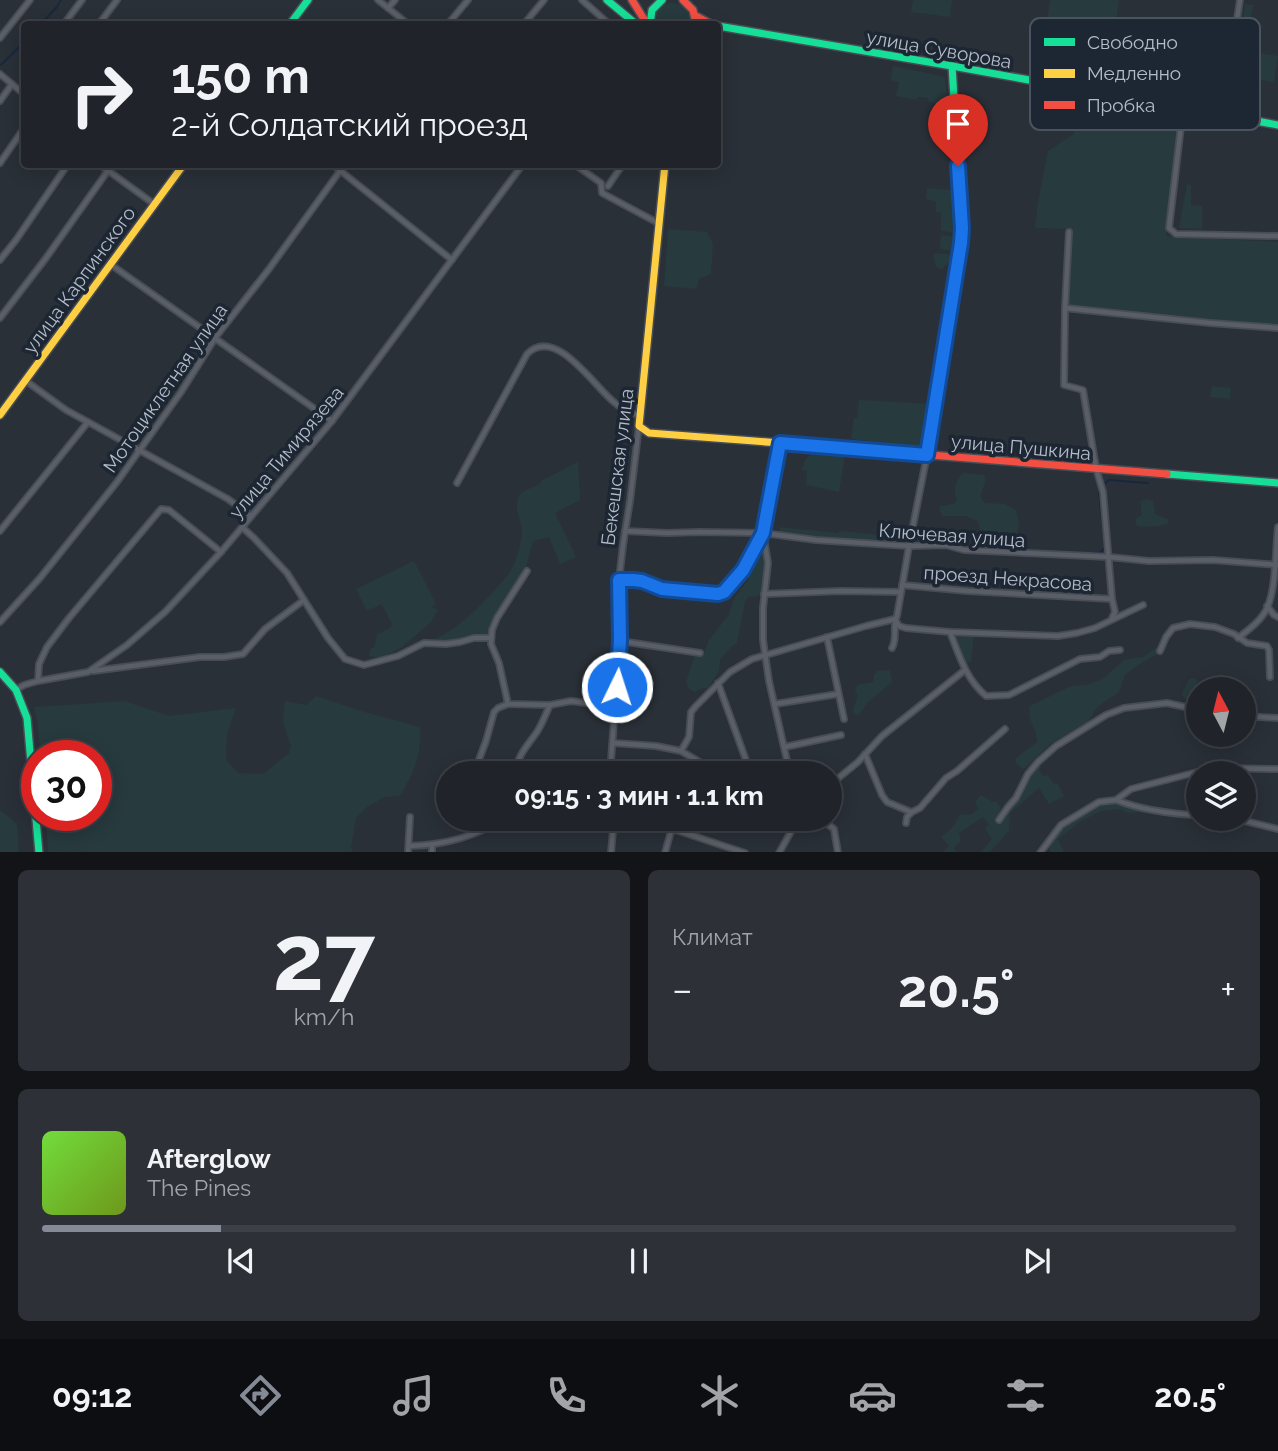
<!DOCTYPE html>
<html lang="ru">
<head>
<meta charset="utf-8">
<style>
  :root { --surface:#20242a; --page:#2d3036; --text:#f1f3f6; --muted:#a2a4a8; --line:#3d4147; --accent:#848b96 }
  body { margin:0; font-family:Raleway,sans-serif; background:var(--page); color:var(--text); height:100vh; display:flex; flex-direction:column; font-size:26px; white-space:nowrap }
  * { box-sizing:border-box; margin:0 }
  p { font-size:23px; color:var(--muted) }
  .icon { flex:none; width:38px; height:38px; fill:none; stroke:currentColor; stroke-width:2; stroke-linecap:round; stroke-linejoin:round }
  .map { position:relative; height:852px; overflow:hidden }
  .sheet { display:flex; flex-direction:column; gap:18px; padding:18px; background:#121417; flex:1 }
  .sheet>* { flex:none }
  .top-card { position:absolute; left:21px; top:21px; width:700px; height:147px; border-radius:7px; box-shadow:0 4px 18px #0003,0 0 0 2px var(--line); background:#20242a; color:var(--text); overflow:hidden }
  .needle { width:46px; rotate:353deg }
  .fabs { position:absolute; left:1186px; top:677px; display:grid; gap:14px }
  .fabs a { display:grid; place-items:center; width:70px; height:70px; border-radius:50%; background:var(--surface); box-shadow:0 4px 18px #0003,0 0 0 2px var(--line); font-size:35px }
  .speed { position:absolute; left:21px; top:740px; display:flex; gap:14px; font-size:35px; font-weight:700; text-align:center }
  .speed>* { display:grid; place-content:center; width:91px; height:91px; border-radius:50%; background:var(--surface); box-shadow:0 4px 18px #0003,0 0 0 2px var(--line); line-height:1 }
  .speed .limit { border:10px solid #d22; background:#fff; color:#111 }
  .pin { position:absolute; display:grid; place-items:center; width:60px; height:60px; color:#fff; margin:-72px -30px; border-radius:50% 50% 50% 0; rotate:-45deg; box-shadow:0 0 7px #0007 }
  .pin .icon { rotate:45deg }
  .me { position:absolute; width:77px; margin:-38px; rotate:4deg; stroke-linejoin:round; filter:drop-shadow(0 0 5px #0008) }
  .turn { display:flex; align-items:center; gap:24px; height:147px; padding:0 35px; font-size:32px }
  .turn .icon { width:91px; height:91px; stroke-width:2.5 }
  .turn b { display:block; font-size:49px; line-height:60px }
  .big { font-size:52px; font-weight:700; line-height:1.1 }
  .sheet .card { flex:1; display:flex; flex-direction:column; justify-content:center; gap:10px; min-width:0; padding:0 24px; border-radius:10px; background:var(--page) }
  .sheet .dial { align-items:center; gap:0 }
  .dial b { font-size:91px; line-height:1 }
  .song { display:flex; align-items:center; gap:21px }
  .cover { width:84px; height:84px; border-radius:10px; background:linear-gradient(135deg,hsl(100 70% 55%),hsl(80 70% 35%)) }
  .played { height:7px; border-radius:4px; background:linear-gradient(90deg,var(--accent) 15%,var(--line) 15%) }
  .keys { display:flex; justify-content:space-around; direction:ltr }
  .heat { display:flex; justify-content:space-between; align-items:center; font-size:38px; direction:ltr }
  .sheet .tiles { flex:1; display:grid; gap:18px; grid-template-columns:1fr 1fr }
  .card:last-child { grid-column:span 2 }
  .trip { position:absolute; left:436px; top:761px; width:406px; height:70px; border-radius:35px; background:var(--surface); box-shadow:0 4px 18px #0003,0 0 0 2px var(--line); font-weight:700; line-height:70px; text-align:center }
  .dock { display:flex; height:112px; justify-content:space-around; align-items:center; background:#0d0e11; color:var(--muted) }
  .dock .icon { width:49px; height:49px }
  .dock .current { color:var(--accent) }
  .dock b { font-size:32px; color:var(--text) }
  .map>svg:first-child { display:block }
  .green { fill:#273a3e }
  .lines { fill:none; stroke-linecap:round; stroke-linejoin:round }
  .stream { stroke:#19273c; stroke-width:2 }
  .street-casing { stroke:#484c55; stroke-width:8 }
  .fast-casing { stroke:#484c55; stroke-width:10 }
  .slow-casing { stroke:#484c55; stroke-width:10 }
  .jam-casing { stroke:#484c55; stroke-width:10 }
  .street { stroke:#5a5e66; stroke-width:4.5 }
  .fast { stroke:#16e098; stroke-width:7 }
  .slow { stroke:#ffcf43; stroke-width:7 }
  .jam { stroke:#f24e42; stroke-width:7 }
  .route-casing { stroke:#114b97; stroke-width:18 }
  .route { stroke:#1a73e8; stroke-width:12 }
  .labels { text-anchor:middle; dominant-baseline:central; stroke-width:7; stroke-linejoin:round; paint-order:stroke }
  .street-label { font-size:19px; fill:#b4bcc9; stroke:#1d2633 }
  .key { fill:#1d2633; stroke:#4a5360; stroke-width:2 }
  .key-label { font-size:19px; fill:#b4bcc9 }
</style>
</head>
<body>
<div class="map">
<svg width="1278" height="853" viewBox="0 0 1278 853">
  <rect width="100%" height="100%" fill="#2a3038"/>
  <g class="green">
    <polygon points="913,0 952,0 950,17 911,12"/>
    <polygon points="1050,0 1119,0 1110,65 1042,54"/>
    <path d="M 669,3 C 683,2 691,11 690,24 L 655,24 C 654,14 659,6 669,3 Z"/>
    <polygon points="1245,4 1253,5 1249,31 1241,30"/>
    <polygon points="1239,50 1278,56 1274,82 1235,76"/>
    <polygon points="893,66 942,76 945,79 948,107 929,102 928,98 918,97 916,100 896,96 899,82 891,80"/>
    <polygon points="1080,97 1180,115 1166,236 1278,242 1278,327 1210,323 1068,306 1071,229 1035,228 1037,207 1048,151 1074,134"/>
    <polygon points="1187,184 1191,185 1191,205 1202,206 1202,229 1179,228"/>
    <polygon points="927,188 953,190 956,222 956,233 941,231 941,213 936,212 936,202 926,199"/>
    <polygon points="668,229 707,232 713,244 711,274 699,279 696,289 664,286"/>
    <polygon points="941,235 955,237 953,251 940,249"/>
    <polygon points="936,253 956,255 942,269 936,267 933,254"/>
    <polygon points="1212,386 1231,388 1230,399 1210,397"/>
    <polygon points="859,400 931,404 926,447 851,439 854,418 857,418"/>
    <polygon points="811,452 845,455 839,492 806,485 807,471 802,470 806,458 811,455"/>
    <path d="M 578,462 L 580,500 L 555,513 L 576,557 L 560,564 L 549,537 L 533,541 L 526,567 L 496,615 L 488,635 L 445,642 L 431,641 C 456,630 475,612 493,592 C 500,584 509,576 513,566 C 518,556 520,546 522,535 C 523,523 514,511 518,499 C 520,490 532,488 540,484 L 541,481 Z"/>
    <path d="M 962,473 L 984,475 L 986,480 L 980,496 L 985,503 L 1005,504 L 1016,510 L 1019,523 L 1016,540 L 1007,543 L 989,543 L 980,530 L 978,521 L 965,516 L 942,516 L 940,511 L 940,506 L 954,504 L 957,500 C 952,489 956,483 962,473 Z"/>
    <path d="M 1147,499 L 1153,501 L 1155,514 L 1169,520 L 1168,523 C 1162,527 1145,527 1137,526 L 1135,519 L 1142,515 L 1140,501 Z"/>
    <polygon points="780,527 837,533 841,531 889,536 888,543 779,532"/>
    <path d="M 755,536 L 769,536 C 771,549 764,583 759,596 L 748,597 L 745,602 L 737,643 L 732,646 L 720,660 L 719,671 L 708,688 L 702,688 L 695,692 L 689,689 L 686,682 L 695,654 L 700,655 L 704,652 L 709,640 L 729,614 L 734,598 L 749,579 L 748,574 L 752,559 L 752,541 Z"/>
    <polygon points="414,561 436,604 431,607 438,609 431,622 402,647 381,658 369,656 370,650 375,646 377,634 390,628 392,624 382,604 367,611 356,589"/>
    <polygon points="958,635 974,635 971,662 965,663 956,636"/>
    <path d="M 1160,645 L 1161,645 L 1158,654 L 1138,665 L 1125,675 L 1119,692 L 1097,707 L 1088,721 L 1050,744 L 1025,768 L 1023,769 L 1016,763 L 1016,758 L 1037,742 C 1037,726 1026,722 1030,706 L 1071,686 L 1086,685 L 1103,679 L 1124,660 L 1143,657 Z"/>
    <polygon points="886,670 890,671 892,682 867,703 859,715 854,714 853,711 858,694 855,692 857,685 873,682 874,675 878,671"/>
    <polygon points="1194,678 1197,680 1195,694 1191,699 1185,699 1182,694 1189,679"/>
    <path d="M 316,696 L 361,711 L 420,727 C 422,753 414,773 400,796 L 385,797 L 368,806 L 356,818 L 351,848 L 353,852 L 48,852 L 46,816 L 96,816 L 96,756 L 41,756 L 37,719 L 34,707 L 124,701 L 169,716 L 236,708 L 227,734 L 226,760 L 238,773 L 263,774 L 289,753 L 291,746 L 283,722 L 285,701 L 307,705 Z"/>
    <polygon points="1039,764 1041,767 1039,770 1044,777 1047,775 1054,784 1057,783 1064,796 1049,804 1039,788 1010,813 1009,831 990,852 981,852 992,839 985,829 989,825 983,817 959,833 961,841 954,848 957,852 943,852 949,846 941,837 953,827 960,814 971,815 978,809 975,802 981,795 993,802 996,801 1001,808 997,817 997,823 1000,823 1004,814 1018,800 1030,775"/>
    <path d="M 1112,802 L 1145,809 L 1148,811 L 1128,813 L 1120,809 L 1101,811 L 1081,821 L 1058,839 L 1064,852 L 1050,852 C 1047,831 1071,822 1086,814 C 1089,812 1092,808 1095,807 C 1100,804 1107,803 1112,802 Z"/>
    <polygon points="0,810 17,824 19,852 0,852"/>
  </g>
  <g class="lines">
    <g class="stream">
      <polyline points="41,24 56,8 61,0"/>
      <polyline points="1,65 24,42"/>
      <polyline points="1104,484 1109,480 1148,483"/>
      <polyline points="1087,554 1100,553 1105,547 1099,493 1100,490"/>
    </g>
    <defs>
      <g id="street">
        <polyline points="378,0 408,24"/>
        <polyline points="582,0 609,24"/>
        <polyline points="388,8 395,0"/>
        <polyline points="64,24 82,0"/>
        <polyline points="99,24 117,0"/>
        <polyline points="448,24 468,0"/>
        <polyline points="524,24 544,0"/>
        <polyline points="0,38 30,0"/>
        <polyline points="0,74 24,94"/>
        <polyline points="21,91 24,85"/>
        <polyline points="0,101 12,84"/>
        <polyline points="1183,109 1169,228 1176,234 1278,236"/>
        <polyline points="1222,115 1240,0"/>
        <polyline points="0,163 24,128"/>
        <polyline points="99,164 154,204"/>
        <polyline points="332,164 452,260"/>
        <polyline points="574,164 601,183 602,193 658,223"/>
        <polyline points="608,186 623,164"/>
        <polyline points="1069,232 1065,308 1064,385 1083,390 1096,468 1103,492 1112,599 1115,612 1112,618"/>
        <polyline points="0,260 16,240 68,164"/>
        <polyline points="110,264 332,421"/>
        <polyline points="1065,308 1210,323 1278,328"/>
        <polyline points="0,318 46,258 107,172"/>
        <polyline points="26,381 66,410 88,422 228,499 251,516"/>
        <polyline points="780,444 763,533 768,563 763,608 763,640 769,681 790,774"/>
        <path d="M 457,483 L 527,354 C 556,325 594,387 615,403 C 621,409 632,413 640,416"/>
        <polyline points="242,527 254,538 287,573 328,638 345,659 364,665 398,656 424,643 446,644 460,642 474,638 489,638 491,637"/>
        <polyline points="0,531 88,422"/>
        <polyline points="625,531 667,533 700,532 763,533 816,540 909,546 946,545 964,550 1109,557 1149,561 1213,560 1278,565"/>
        <polyline points="527,571 497,618 492,630 491,644 499,663 508,704 550,705"/>
        <path d="M 619,580 L 642,581 L 662,589 L 718,594 C 737,587 754,552 763,534"/>
        <polyline points="902,585 968,591 1112,599"/>
        <polyline points="764,594 841,591 901,592"/>
        <polyline points="1267,606 1274,615 1278,617"/>
        <polyline points="0,622 40,578 117,482 181,392 215,338 269,269 345,164"/>
        <path d="M 950,632 C 959,655 966,679 986,696 L 1009,695 L 1080,659 L 1100,657 L 1109,651 L 1120,650"/>
        <polyline points="827,637 844,719"/>
        <path d="M 1238,638 C 1247,631 1257,624 1263,615 C 1277,597 1275,551 1278,527"/>
        <polyline points="620,641 700,653"/>
        <path d="M 892,648 C 898,637 892,626 897,616 L 909,546 L 927,455"/>
        <polyline points="1160,651 1166,637 1173,628 1190,624 1215,627 1234,634 1247,643 1267,646 1269,650 1270,677"/>
        <polyline points="93,671 200,657 224,657 243,654 265,629 304,600"/>
        <polyline points="38,681 39,664 47,647 69,618 161,509 169,510 221,552"/>
        <polyline points="718,683 751,774"/>
        <polyline points="17,689 24,685 38,681 88,672 127,645 165,612 221,552 332,421 523,164"/>
        <polyline points="775,704 838,694"/>
        <polyline points="1244,716 1278,718"/>
        <polyline points="613,743 656,746 681,751 720,774"/>
        <polyline points="785,747 841,735"/>
        <polyline points="681,751 689,737 691,712 696,706 730,672 752,659 866,626 895,619 899,626 906,628 950,632 1058,636 1077,633 1095,628 1143,605"/>
        <polyline points="865,754 882,795 887,802 911,812"/>
        <polyline points="467,774 477,765 486,741 494,712 498,708 508,704"/>
        <path d="M 515,774 C 517,756 527,746 537,732 C 542,724 546,714 550,705 L 571,701 L 615,707"/>
        <polyline points="610,774 620,641 619,580 623,545 630,501 639,426"/>
        <polyline points="830,785 858,762 882,736 965,670"/>
        <path d="M 1116,800 C 1142,810 1171,814 1199,815"/>
        <polyline points="821,819 834,829 838,853"/>
        <polyline points="1237,819 1278,829"/>
        <polyline points="999,820 1008,807 1016,798 1028,774 1038,762 1056,746 1106,715 1124,708 1167,703 1199,710"/>
        <polyline points="906,823 907,817 912,812 920,808 946,778 957,771 1005,729"/>
        <polyline points="432,845 432,853"/>
        <path d="M 409,846 C 442,845 474,838 501,819"/>
        <polyline points="408,853 410,817"/>
        <polyline points="611,853 614,819"/>
        <polyline points="665,853 671,831 676,830 745,853"/>
        <polyline points="779,853 798,819"/>
        <polyline points="1040,853 1061,825 1099,802 1116,800 1131,789 1213,768 1278,769"/>
      </g>
      <g id="fast">
        <polyline points="607,0 636,24"/>
        <polyline points="290,24 308,0"/>
        <polyline points="650,24 652,10 662,0"/>
        <polyline points="718,26 952,66 1278,125"/>
        <polyline points="927,455 943,364 962,228 952,66"/>
        <polyline points="1167,474 1278,483"/>
        <polyline points="0,672 16,690 27,718 39,853"/>
      </g>
      <g id="slow">
        <polyline points="665,164 639,426 649,433 780,443"/>
        <polyline points="0,415 184,164"/>
      </g>
      <g id="jam">
        <polyline points="632,0 647,24"/>
        <polyline points="683,0 693,10 696,24"/>
        <polyline points="696,16 711,24"/>
        <polyline points="780,443 1167,474"/>
      </g>
    </defs>
    <use href="#street" class="street-casing"/>
    <use href="#fast" class="fast-casing"/>
    <use href="#slow" class="slow-casing"/>
    <use href="#jam" class="jam-casing"/>
    <use href="#street" class="street"/>
    <use href="#fast" class="fast"/>
    <use href="#slow" class="slow"/>
    <use href="#jam" class="jam"/>
  </g>
  <g class="lines">
    <defs>
      <polyline id="route" points="617,687 620,640 619,580 633,580 642,581 662,589 718,594 724,592 743,570 763,533 780,443 927,455 961,243 962,228 958,166"/>
    </defs>
    <use href="#route" class="route-casing"/>
    <use href="#route" class="route"/>
  </g>
  <g class="labels">
    <g class="street-label">
      <text transform="translate(939 49) rotate(10)">улица Суворова</text>
      <text transform="translate(79 280) rotate(-54)">улица Карпинского</text>
      <text transform="translate(165 388) rotate(-55)">Мотоциклетная улица</text>
      <text transform="translate(1021 447) rotate(5)">улица Пушкина</text>
      <text transform="translate(286 452) rotate(-50)">улица Тимирязева</text>
      <text transform="translate(617 467) rotate(-83)">Бекешская улица</text>
      <text transform="translate(952 535) rotate(4)">Ключевая улица</text>
      <text transform="translate(1008 578) rotate(4)">проезд Некрасова</text>
    </g>
  </g>
  <rect x="1030" y="18" width="230" height="112" rx="10" class="key"/>
  <rect x="1044" y="38" width="31" height="8" fill="#16e098"/>
  <rect x="1044" y="69" width="31" height="9" fill="#ffcf43"/>
  <rect x="1044" y="101" width="31" height="8" fill="#f24e42"/>
  <g class="key-label">
    <text x="1087" y="49">Свободно</text>
    <text x="1087" y="80">Медленно</text>
    <text x="1087" y="112">Пробка</text>
  </g>
</svg>
<div class="fabs">
<a><svg class="needle" viewBox="-14 -14 28 28"><path d="M0-13l5 13h-10z" fill="#e53935"/><path d="M0 13l5-13h-10z" fill="#a2a4a8"/></svg></a>
<a><svg class="icon" aria-label="layers" viewBox="0 0 24 24"><path d="M12 4l9 5-9 5-9-5zM3 14l9 5 9-5"/></svg></a>
</div>
<div class="speed"><div class="limit">30</div></div>
<div class="pin" style="left:958px;top:166px;background:#d93025"><svg class="icon" aria-label="arrive" viewBox="0 0 24 24"><path d="M6 21V4h12l-3 4 3 4H6"/></svg></div>
<svg class="me" style="left:617px;top:687px" viewBox="-20 -20 40 40"><circle r="17" fill="#1a73e8" stroke="#fff" stroke-width="3"/><path d="M0-11L8 9 0 5-8 9z" fill="#fff"/></svg>
<div class="trip">09:15 · 3 мин · 1.1 km</div>
<div class="top-card">
<div class="turn"><svg class="icon" aria-label="right" viewBox="0 0 24 24"><path d="M7 20v-9h11M14 6l5 5-5 5"/></svg><div><b>150 m</b>2-й Солдатский проезд</div></div>
</div>
</div>
<section class="sheet">
<div class="tiles">
<div class="card dial"><b>27</b><p>km/h</p></div>
<div class="card"><p>Климат</p>
<div class="heat"><a>−</a><b class="big">20.5°</b><a>+</a></div>
</div>
<div class="card">
<div class="song"><i class="cover"></i><div><b>Afterglow</b><p>The Pines</p></div></div>
<div class="played"></div>
<div class="keys"><svg class="icon" aria-label="previous" viewBox="0 0 24 24"><path d="M18 5L8 12l10 7zM5 5v14"/></svg><svg class="icon" aria-label="pause" viewBox="0 0 24 24"><path d="M8 5v14M16 5v14"/></svg><svg class="icon" aria-label="next" viewBox="0 0 24 24"><path d="M6 5l10 7-10 7zM19 5v14"/></svg></div>
</div>
</div>
</section>
<nav class="dock">
<b>09:12</b>
<svg class="icon current" aria-label="directions" viewBox="0 0 24 24"><path d="M12 3l9 9-9 9-9-9zM9 14v-3h6M13 9l2 2-2 2"/></svg>
<svg class="icon" aria-label="music" viewBox="0 0 24 24"><path d="M9 18V5l10-2v13"/><circle cx="6" cy="18" r="3"/><circle cx="16" cy="16" r="3"/></svg>
<svg class="icon" aria-label="phone" viewBox="0 0 24 24"><path d="M5 4h4l2 5-3 2q2 4 5 5l2-3 5 2v4C11 20 4 13 5 4z"/></svg>
<svg class="icon" aria-label="climate" viewBox="0 0 24 24"><path d="M12 3v18M4 7l16 10M4 17L20 7"/></svg>
<svg class="icon" aria-label="car" viewBox="0 0 24 24"><path d="M5 17H2v-5l4-1 3-4h7l3 4 3 1v5h-3M9 17h6M6 11h13"/><circle cx="7" cy="17" r="2"/><circle cx="17" cy="17" r="2"/></svg>
<svg class="icon" aria-label="filters" viewBox="0 0 24 24"><path d="M4 7h16M4 17h16"/><circle cx="9" cy="7" r="2"/><circle cx="15" cy="17" r="2"/></svg>
<b>20.5°</b>
</nav>
</body>
</html>
